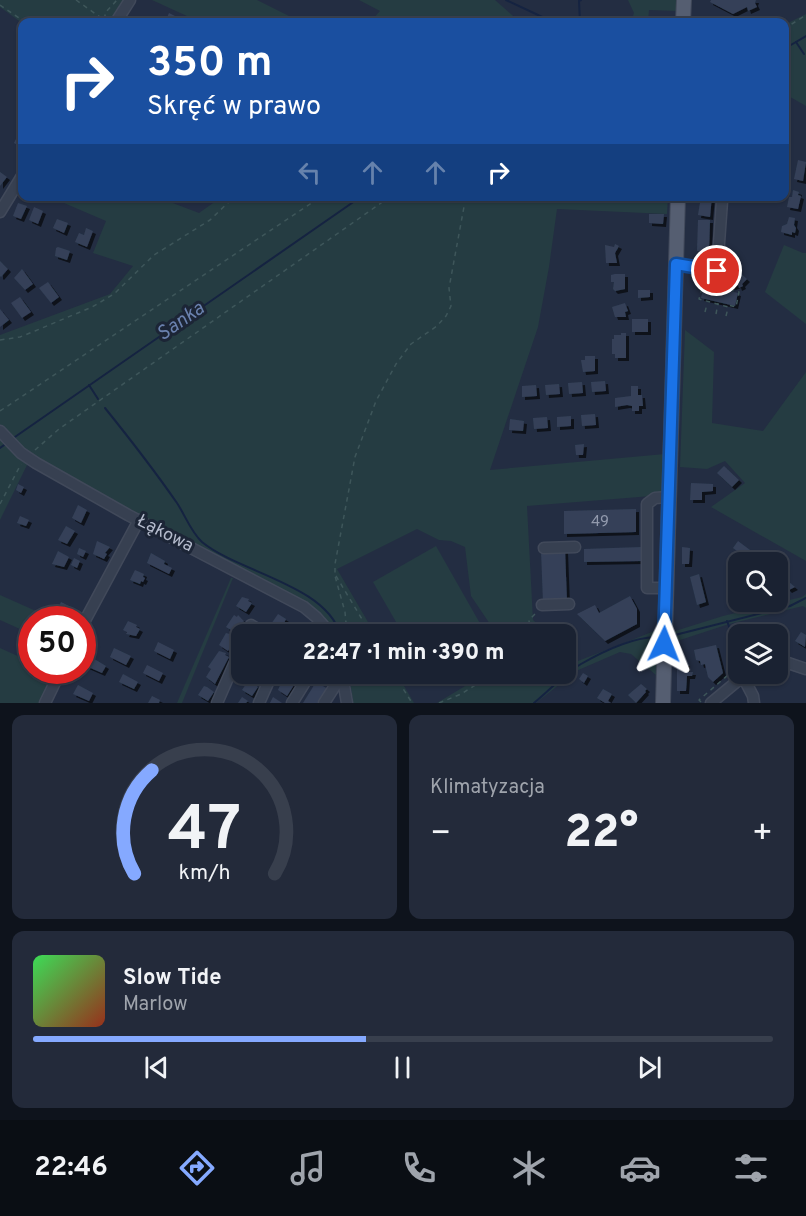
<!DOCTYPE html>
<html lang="pl">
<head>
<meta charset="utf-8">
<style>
  :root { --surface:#1a2232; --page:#232a3a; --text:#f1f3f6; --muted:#9fa4ac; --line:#383f4d; --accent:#85a9ff }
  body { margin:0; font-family:Overpass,sans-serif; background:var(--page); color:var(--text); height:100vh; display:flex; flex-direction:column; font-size:22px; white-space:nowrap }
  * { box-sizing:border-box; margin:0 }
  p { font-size:20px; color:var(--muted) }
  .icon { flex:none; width:33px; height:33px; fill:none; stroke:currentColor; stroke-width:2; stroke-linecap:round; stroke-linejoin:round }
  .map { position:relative; height:703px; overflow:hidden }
  .sheet { display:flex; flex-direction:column; gap:12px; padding:12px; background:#0e131c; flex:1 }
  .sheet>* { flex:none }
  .hud { position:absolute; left:18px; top:18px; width:771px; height:183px; border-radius:12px; box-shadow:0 2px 4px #0004,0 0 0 2px var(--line); background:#1a4fa0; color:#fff; overflow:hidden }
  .fabs { position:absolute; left:728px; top:552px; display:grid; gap:12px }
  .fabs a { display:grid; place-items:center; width:60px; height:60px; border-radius:12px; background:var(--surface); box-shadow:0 2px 4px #0004,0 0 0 2px var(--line); font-size:30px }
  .speed { position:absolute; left:18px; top:606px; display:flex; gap:12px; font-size:30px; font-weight:700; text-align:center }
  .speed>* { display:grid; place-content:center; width:78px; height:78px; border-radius:50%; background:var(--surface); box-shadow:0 2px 4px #0004,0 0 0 2px var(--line); line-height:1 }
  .speed .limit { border:9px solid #d22; background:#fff; color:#111 }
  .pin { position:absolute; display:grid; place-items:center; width:51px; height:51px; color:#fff; margin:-26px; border:3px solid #fff; border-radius:50%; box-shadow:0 2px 6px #0007 }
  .me { position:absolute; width:66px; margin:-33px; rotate:2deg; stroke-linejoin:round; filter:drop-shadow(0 0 4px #0008) }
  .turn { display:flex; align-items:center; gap:21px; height:126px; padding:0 30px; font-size:27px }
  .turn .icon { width:78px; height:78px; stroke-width:2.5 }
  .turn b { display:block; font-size:42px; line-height:51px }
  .lanes { display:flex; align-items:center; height:57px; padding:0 30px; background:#0003; justify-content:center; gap:30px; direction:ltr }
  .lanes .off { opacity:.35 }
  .big { font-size:45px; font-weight:800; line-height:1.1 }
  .sheet .widget { flex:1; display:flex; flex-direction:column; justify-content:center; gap:9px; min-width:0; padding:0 21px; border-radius:12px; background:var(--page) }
  .sheet .dial { align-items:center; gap:0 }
  .dial svg { height:156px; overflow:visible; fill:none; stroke:var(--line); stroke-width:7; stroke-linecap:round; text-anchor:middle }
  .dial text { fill:var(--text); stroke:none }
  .song { display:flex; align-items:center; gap:18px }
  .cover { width:72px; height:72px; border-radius:9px; background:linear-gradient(135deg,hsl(130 70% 55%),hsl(10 70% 35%)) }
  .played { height:6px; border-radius:3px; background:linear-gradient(90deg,var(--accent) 45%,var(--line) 45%) }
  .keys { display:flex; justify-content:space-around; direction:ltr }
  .heat { display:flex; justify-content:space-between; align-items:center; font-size:33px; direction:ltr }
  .sheet .tiles { flex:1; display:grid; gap:12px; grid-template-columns:1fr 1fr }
  .widget:last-child { grid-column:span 2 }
  .trip { position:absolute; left:231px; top:624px; width:345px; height:60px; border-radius:12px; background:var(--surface); box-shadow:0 2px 4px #0004,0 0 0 2px var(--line); font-weight:800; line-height:60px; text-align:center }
  .tab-bar { display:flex; height:96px; justify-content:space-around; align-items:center; background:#0a0e14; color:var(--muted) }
  .tab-bar .icon { width:42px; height:42px }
  .tab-bar .on { color:var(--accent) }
  .tab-bar b { font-size:27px; color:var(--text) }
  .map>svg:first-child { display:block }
  .green { fill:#253c42 }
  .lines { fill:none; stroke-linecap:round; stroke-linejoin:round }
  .stream { stroke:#152341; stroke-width:2 }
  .building { fill:#344158; filter:url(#shadow) }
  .minor-casing { stroke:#41495a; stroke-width:13 }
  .major-casing { stroke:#41495a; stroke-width:16 }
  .path { stroke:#3e565a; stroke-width:1.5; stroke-dasharray:4.5 4.5; stroke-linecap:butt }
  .minor { stroke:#374051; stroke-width:10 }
  .major { stroke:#555e71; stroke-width:14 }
  .route-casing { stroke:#114b97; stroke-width:15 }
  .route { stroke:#1a73e8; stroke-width:10 }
  .labels { text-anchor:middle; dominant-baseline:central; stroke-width:6; stroke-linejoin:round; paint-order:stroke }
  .number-label { font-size:15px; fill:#929aad }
  .street-label { font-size:18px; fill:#b4bbcc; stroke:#1c2536 }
  .water-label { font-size:20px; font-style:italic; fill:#6a81ae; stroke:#1c2536 }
</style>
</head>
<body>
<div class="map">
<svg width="806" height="703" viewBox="0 0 806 703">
  <defs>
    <filter id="shadow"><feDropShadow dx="3" dy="3" stdDeviation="0" flood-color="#0009"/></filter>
  </defs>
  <rect width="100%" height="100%" fill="#232d42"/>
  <g class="green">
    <polygon points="0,0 125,0 112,22 22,23 0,7"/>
    <polygon points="152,0 257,0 301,22 200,22"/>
    <polygon points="359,0 495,0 520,22 370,22 380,11"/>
    <polygon points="628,0 676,0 676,11 649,10 648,22 631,22 634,13"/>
    <polygon points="806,14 806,106 785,94 784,25"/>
    <polygon points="223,196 668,197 667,214 557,209 549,267 538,327 490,470 665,454 664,495 527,506 533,620 549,634 508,634 507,632 492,627 471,596 465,547 451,541 439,540 417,529 337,569 375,634 335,634 306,605 264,579 196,546 34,458 3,430 0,426 0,335 110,294 133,266 93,253 106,221 50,197 157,197 199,213"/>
    <polygon points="784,245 803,253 806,253 806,324 765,292"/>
    <polygon points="685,330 714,352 712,423 763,431 806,372 806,561 711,507 745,483 725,461 707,469 680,467"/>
    <polygon points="0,436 28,463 0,520"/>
    <polygon points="436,546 486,634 403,634 373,582"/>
    <polygon points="231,578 233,578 182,703 177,703"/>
    <polygon points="806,594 806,608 803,606 729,624 671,643 672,632 723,616 802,597"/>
    <polygon points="0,595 54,619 32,620 31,634 0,620"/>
    <polygon points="657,630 656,675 631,654 620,652 576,671 536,703 437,703 485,674 566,674 566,649 578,661"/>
    <polygon points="0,648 31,662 32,670 51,671 57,673 43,703 0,703"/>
    <polygon points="344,674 397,674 414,703 349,703"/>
  </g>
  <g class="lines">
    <g class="stream">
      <polyline points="506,0 553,22"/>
      <polyline points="580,22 579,1 581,0"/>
      <polyline points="796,42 804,54"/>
      <polyline points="784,49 806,36"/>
      <polyline points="89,385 98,399"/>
      <path d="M 105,408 C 130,439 154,470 177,503 C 185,515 191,532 202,542 C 238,572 326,585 340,634"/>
      <polyline points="12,439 362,196"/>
      <polyline points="0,448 7,443"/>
      <polyline points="727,621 738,651"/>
      <polyline points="671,636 790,606 806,598"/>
      <polyline points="348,674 352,703"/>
      <path d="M 534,703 C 549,691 564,674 581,664 C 602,652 630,638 655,637"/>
    </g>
  </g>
  <g class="building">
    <polygon points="711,0 756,0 755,3 757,7 748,11 747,7 733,14 710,2"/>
    <polygon points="169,13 183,20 182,22 165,22"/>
    <polygon points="20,131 22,133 21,147 14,143"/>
    <polygon points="798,160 806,162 803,181 794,179"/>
    <polygon points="0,172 7,177 0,186"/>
    <polygon points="793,190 799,192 798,195 801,196 798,209 787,207 789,197 792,197"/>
    <polygon points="701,196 712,196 710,217 698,215"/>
    <polygon points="18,203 27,206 21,219 13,216"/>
    <polygon points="34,207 43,211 38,224 29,220"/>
    <polygon points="649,214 664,214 663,224 649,223"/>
    <polygon points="789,217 795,218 794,225 796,228 795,233 792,232 792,235 781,232 782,226 787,224"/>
    <polygon points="57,219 68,223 64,233 53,228"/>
    <polygon points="698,220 710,220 709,252 697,251"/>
    <polygon points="86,228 93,231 87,247 75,242 79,233 84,235"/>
    <polygon points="615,244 619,246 615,253 617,263 606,263 605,245 614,247"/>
    <polygon points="58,247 70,251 67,260 55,256 56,248"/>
    <polygon points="0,261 8,269 1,277 0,276"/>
    <polygon points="731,265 747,279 742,284 743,286 739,288 738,285 733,287 728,285 736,277 727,270"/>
    <polygon points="22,269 33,284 25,290 14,278"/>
    <polygon points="615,274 625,274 625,289 615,291 613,289 614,282 611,282 611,275"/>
    <polygon points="48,282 59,297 51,303 39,288"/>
    <polygon points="704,285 738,293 735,306 701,298"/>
    <polygon points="638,290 650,290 650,297 638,298"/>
    <polygon points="20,297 31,312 22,318 11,303"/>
    <polygon points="625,303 628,311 625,312 626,317 615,317 612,307"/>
    <polygon points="0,309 9,320 0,327"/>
    <rect x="632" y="319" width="16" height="13"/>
    <polygon points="621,333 626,333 626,358 615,358 615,354 612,354 612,339 614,339 614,335 621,335"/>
    <polygon points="585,356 595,356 595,371 583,372 581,360 585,360"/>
    <polygon points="605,381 606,391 592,392 591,382"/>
    <polygon points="582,382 583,393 569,394 568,383"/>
    <polygon points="559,384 560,394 546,395 545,385"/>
    <polygon points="536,385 537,396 522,397 522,386"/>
    <polygon points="631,386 638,386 638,395 642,395 643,406 639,406 639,411 632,411 632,406 627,405 615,407 615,398 631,396"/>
    <polygon points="595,414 596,425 582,426 581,415"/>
    <polygon points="571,416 571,426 557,427 557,417"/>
    <polygon points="547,417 548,428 534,429 533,418"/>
    <polygon points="510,419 524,421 523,431 509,430"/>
    <polygon points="584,444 583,455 576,455 575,445"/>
    <polygon points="724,466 739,480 732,487 717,473"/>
    <polygon points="691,483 713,484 713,491 702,492 702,500 690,500"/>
    <polygon points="18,484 24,487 21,493 16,490"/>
    <polygon points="78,505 87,510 81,523 72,518"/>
    <polygon points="636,509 636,532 564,534 564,511"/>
    <polygon points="20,516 29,520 26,526 17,523"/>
    <polygon points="66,526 75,531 67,544 58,540"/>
    <polygon points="97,541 110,547 105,553 107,554 104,559 93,554"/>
    <polygon points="738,541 750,550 745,557 733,548"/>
    <polygon points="642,547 642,561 584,562 584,549"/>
    <polygon points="682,547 690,548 689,564 682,564"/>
    <polygon points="79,548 86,551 83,557 77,554"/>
    <polygon points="565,549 567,602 543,603 541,550"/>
    <polygon points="58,551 69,557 64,567 52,564"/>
    <polygon points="151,553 165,561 164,564 172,568 169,574 147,563"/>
    <polygon points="74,558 80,561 77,568 71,565"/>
    <polygon points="135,570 144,574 143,577 145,578 143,582 141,581 140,584 130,580"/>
    <polygon points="699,574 706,602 697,605 690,577"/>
    <polygon points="789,582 795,587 789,590 785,586"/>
    <polygon points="630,596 637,609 637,624 605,641 577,614 595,605 599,613"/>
    <polygon points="242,597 249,599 248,601 252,603 246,612 236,606"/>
    <polygon points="61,602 73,608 68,620 59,617 61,613 57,611"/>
    <polygon points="278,614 286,619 279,634 269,627"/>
    <polygon points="234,615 237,617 238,615 244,621 236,633 226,627"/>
    <polygon points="128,621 137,625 136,627 140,629 136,636 126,634 127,632 123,630"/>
    <polygon points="801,632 806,635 805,647 795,641"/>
    <polygon points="226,633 233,635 232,636 236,639 228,651 219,645"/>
    <polygon points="25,638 32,640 32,656 27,654 29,650 21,646"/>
    <polygon points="158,642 174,650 170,659 154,651"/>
    <polygon points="716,645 723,673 713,682 708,677 705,664 701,665 700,661 696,660 694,650"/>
    <polygon points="114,648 131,656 126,665 110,657"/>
    <polygon points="219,651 226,653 225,655 229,657 215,684 206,677 211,669 208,667"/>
    <polygon points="91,657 106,666 102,673 86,666"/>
    <polygon points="677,663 687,663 687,672 693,672 692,676 687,676 686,691 677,691"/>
    <polygon points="147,665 163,673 159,681 143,673"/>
    <polygon points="583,673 588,676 584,683 579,679"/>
    <polygon points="123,674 138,682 134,689 119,682"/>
    <polygon points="248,681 251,683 252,681 258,687 252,696 242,690"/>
    <polygon points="288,681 294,685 287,696 278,690 281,683 286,683"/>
    <polygon points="316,682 328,689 319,703 303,703"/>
    <polygon points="641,684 647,689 645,691 646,692 636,703 628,695"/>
    <polygon points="78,685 93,693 89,701 73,694"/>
    <polygon points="204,686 207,687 214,692 208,701 198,695"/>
    <polygon points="603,689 612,694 608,701 611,703 605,703 597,698"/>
    <polygon points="152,696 160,700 159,703 148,703"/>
    <polygon points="242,697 248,701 246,703 238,703"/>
    <polygon points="273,697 282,703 270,703"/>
  </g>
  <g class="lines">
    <defs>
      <g id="minor">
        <polyline points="116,22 130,0"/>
        <polyline points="0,212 22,176"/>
        <polyline points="676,264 717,271 722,201"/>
        <polyline points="0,431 21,453 36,463 128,515 304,607 316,617 331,634"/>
        <polyline points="544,548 575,547"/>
        <polyline points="666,588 647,588 647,504 655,498 668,497"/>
        <polyline points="542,605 569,604"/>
        <polyline points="82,626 139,520"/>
        <polyline points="247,634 251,625 266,634"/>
        <polyline points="777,663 788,663 806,669"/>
        <polyline points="342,674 347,703"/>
        <polyline points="742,675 753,696 754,703"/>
        <polyline points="45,703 61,670"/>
        <polyline points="217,703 242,646"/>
        <polyline points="259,703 272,674"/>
        <polyline points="292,703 310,674"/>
        <polyline points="324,703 342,675"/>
        <polyline points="711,703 746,674"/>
      </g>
      <g id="major">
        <polyline points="683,22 684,0"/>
        <polyline points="663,703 678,196"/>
      </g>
    </defs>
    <use href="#minor" class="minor-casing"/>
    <use href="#major" class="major-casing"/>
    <g class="path">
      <polyline points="76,0 107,22"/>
      <polyline points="0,5 25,22"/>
      <polyline points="105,19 105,13 117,0"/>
      <polyline points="784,29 806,15"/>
      <polygon points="703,284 739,292 736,307 728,305 728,307 699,299"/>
      <polyline points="705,312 707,304"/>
      <polyline points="716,314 718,303"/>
      <polyline points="726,316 728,308"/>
      <polyline points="0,340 20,337 35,331 92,307 114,294 154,255 210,220 235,196"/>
      <polyline points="0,411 322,196"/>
      <polyline points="35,450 59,429 391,196"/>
      <polyline points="0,504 21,464"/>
      <polyline points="336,576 371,634"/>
      <polyline points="347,634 345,612 335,576 335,564 355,457 376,401 396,364 411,344 437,326 446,316 451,306 449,288 466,196"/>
      <polyline points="530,634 529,620 537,612"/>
      <polyline points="394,674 412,703"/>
      <polyline points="701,702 699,700 728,675 733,673"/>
      <polyline points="439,703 461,694 493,674"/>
    </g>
    <use href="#minor" class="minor"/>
    <use href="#major" class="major"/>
  </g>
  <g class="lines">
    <defs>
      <polyline id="route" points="664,644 676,264 717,271"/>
    </defs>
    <use href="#route" class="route-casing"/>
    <use href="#route" class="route"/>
  </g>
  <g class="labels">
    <g class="number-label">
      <text x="600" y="522">49</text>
    </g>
    <g class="street-label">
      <text transform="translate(165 534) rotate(27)">Łąkowa</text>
    </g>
    <g class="water-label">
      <text transform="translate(181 322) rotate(-35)">Sanka</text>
    </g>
  </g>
</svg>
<div class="fabs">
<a><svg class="icon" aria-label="search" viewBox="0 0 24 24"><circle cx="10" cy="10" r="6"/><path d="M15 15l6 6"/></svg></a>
<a><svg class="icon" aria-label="layers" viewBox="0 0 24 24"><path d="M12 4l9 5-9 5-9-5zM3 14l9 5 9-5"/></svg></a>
</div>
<div class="speed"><div class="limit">50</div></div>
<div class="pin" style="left:717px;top:271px;background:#d93025"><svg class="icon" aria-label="arrive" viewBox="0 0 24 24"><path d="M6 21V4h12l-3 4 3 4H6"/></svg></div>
<svg class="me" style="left:664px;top:644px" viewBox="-20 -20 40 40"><path d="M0-17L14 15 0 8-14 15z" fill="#1a73e8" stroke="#fff" stroke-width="4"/></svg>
<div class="trip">22:47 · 1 min · 390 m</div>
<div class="hud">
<div class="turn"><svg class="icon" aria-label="right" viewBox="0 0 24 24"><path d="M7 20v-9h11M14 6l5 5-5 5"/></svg><div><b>350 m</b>Skręć w prawo</div></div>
<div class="lanes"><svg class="icon off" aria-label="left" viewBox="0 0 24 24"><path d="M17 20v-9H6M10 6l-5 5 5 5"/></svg><svg class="icon off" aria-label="ahead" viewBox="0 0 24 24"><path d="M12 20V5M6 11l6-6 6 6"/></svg><svg class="icon off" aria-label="ahead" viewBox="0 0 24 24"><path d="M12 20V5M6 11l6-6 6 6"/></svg><svg class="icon" aria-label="right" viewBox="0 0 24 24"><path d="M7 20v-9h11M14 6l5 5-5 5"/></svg></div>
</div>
</div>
<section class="sheet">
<div class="tiles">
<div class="widget dial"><svg viewBox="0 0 100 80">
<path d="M14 69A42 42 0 1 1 86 69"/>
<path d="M14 69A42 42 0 0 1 23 16" stroke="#85a9ff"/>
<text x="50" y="56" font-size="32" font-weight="700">47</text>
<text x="50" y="72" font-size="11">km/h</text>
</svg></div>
<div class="widget"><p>Klimatyzacja</p>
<div class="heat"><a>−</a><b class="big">22°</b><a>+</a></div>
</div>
<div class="widget">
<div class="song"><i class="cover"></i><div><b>Slow Tide</b><p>Marlow</p></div></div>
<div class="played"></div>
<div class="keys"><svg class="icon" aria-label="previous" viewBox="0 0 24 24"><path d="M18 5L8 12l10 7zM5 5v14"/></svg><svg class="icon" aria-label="pause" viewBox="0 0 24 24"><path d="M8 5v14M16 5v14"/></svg><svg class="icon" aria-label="next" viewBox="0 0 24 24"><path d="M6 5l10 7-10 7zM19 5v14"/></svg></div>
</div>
</div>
</section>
<nav class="tab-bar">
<b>22:46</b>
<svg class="icon on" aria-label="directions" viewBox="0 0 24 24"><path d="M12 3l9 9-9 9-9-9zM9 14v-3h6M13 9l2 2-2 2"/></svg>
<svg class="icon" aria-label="music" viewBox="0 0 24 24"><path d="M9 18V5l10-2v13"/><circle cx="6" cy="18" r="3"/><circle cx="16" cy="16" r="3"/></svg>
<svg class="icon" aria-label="phone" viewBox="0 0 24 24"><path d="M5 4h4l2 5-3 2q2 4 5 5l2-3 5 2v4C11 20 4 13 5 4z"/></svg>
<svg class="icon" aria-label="climate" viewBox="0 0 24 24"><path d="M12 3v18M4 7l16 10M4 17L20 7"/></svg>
<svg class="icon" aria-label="car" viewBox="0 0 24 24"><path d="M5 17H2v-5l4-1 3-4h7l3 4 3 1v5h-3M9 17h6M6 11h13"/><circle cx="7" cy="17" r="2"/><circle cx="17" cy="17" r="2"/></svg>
<svg class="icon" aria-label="filters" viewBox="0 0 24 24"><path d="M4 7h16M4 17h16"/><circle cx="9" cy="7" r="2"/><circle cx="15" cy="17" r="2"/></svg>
</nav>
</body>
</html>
